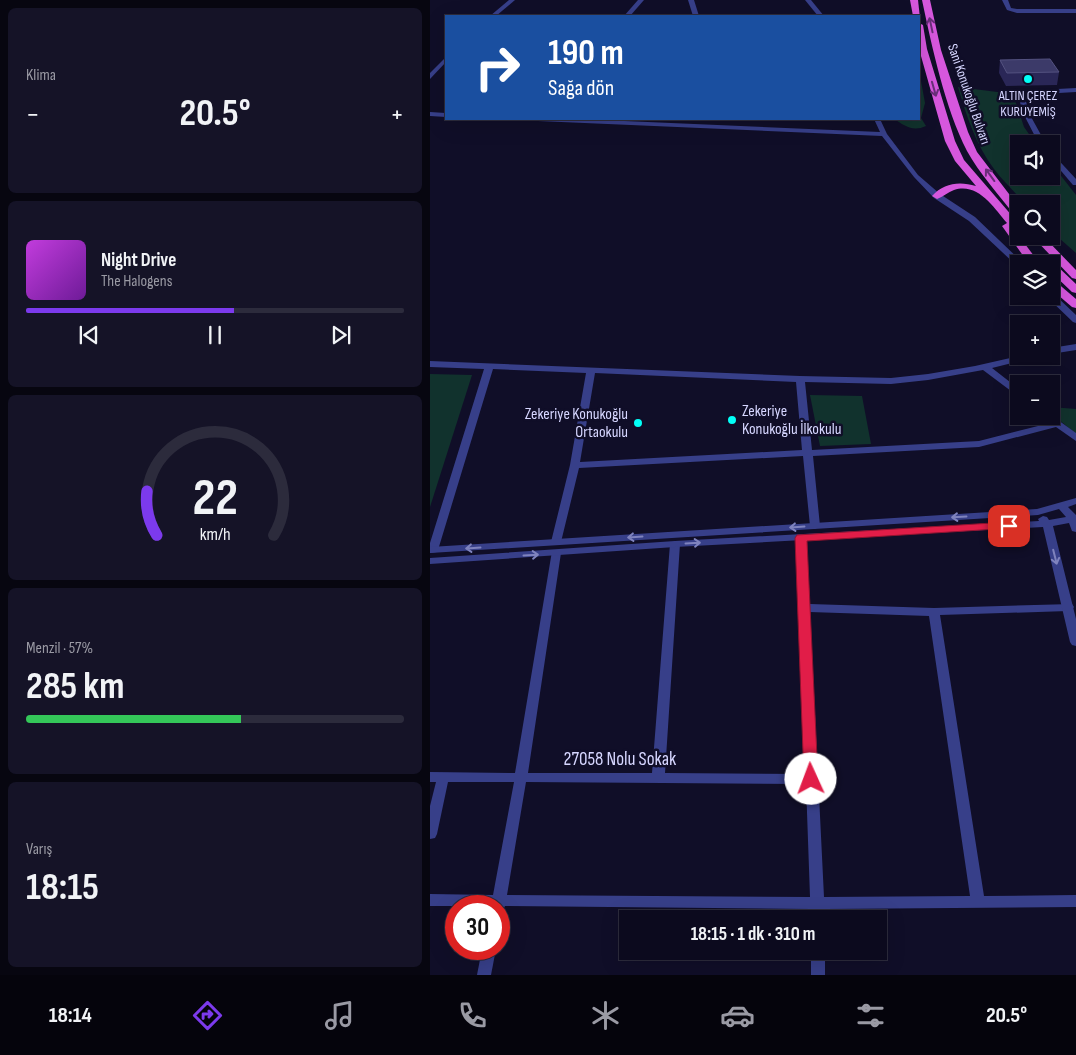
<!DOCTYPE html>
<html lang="tr">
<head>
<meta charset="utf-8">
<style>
  :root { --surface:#0c0a1e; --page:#151327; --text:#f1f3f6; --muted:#9a9aa4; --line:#2c2b3c; --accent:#7c3aed }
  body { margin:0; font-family:"Sofia Sans Condensed",sans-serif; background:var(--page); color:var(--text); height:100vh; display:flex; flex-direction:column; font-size:19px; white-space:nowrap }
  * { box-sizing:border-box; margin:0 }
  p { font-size:16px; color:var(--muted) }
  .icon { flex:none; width:28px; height:28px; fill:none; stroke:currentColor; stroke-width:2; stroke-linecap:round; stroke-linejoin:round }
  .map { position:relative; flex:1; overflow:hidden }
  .sheet { display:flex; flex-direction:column; gap:8px; padding:8px; background:#070610; width:430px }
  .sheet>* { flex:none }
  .hud { position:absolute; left:15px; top:15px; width:475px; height:105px; border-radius:0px; box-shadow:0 5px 20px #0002,0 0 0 1px var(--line); background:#1a4fa0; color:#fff; overflow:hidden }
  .fabs { position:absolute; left:580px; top:135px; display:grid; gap:10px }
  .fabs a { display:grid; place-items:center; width:50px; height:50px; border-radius:0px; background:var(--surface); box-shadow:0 5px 20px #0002,0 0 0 1px var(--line); font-size:25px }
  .speed { position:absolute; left:15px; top:895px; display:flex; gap:10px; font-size:25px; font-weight:700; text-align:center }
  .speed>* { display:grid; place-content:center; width:65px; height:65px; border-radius:50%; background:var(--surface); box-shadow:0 5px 20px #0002,0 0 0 1px var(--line); line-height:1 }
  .speed .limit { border:8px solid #d22; background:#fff; color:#111 }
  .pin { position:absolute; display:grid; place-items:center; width:42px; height:42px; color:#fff; margin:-21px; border-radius:10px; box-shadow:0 2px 8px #0006 }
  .me { position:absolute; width:55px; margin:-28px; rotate:358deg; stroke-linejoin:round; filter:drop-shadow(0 0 4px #0008) }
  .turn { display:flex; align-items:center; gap:18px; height:105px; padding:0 20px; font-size:22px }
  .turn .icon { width:65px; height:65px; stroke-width:2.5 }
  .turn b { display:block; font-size:35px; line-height:42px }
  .big { font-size:38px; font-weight:700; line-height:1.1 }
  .sheet .card { flex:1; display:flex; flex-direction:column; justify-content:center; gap:8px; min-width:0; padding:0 18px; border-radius:8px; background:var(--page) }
  .sheet .dial { align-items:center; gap:0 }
  .dial svg { height:130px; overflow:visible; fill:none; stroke:var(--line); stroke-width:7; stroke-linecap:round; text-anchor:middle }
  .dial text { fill:var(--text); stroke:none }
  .song { display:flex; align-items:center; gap:15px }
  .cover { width:60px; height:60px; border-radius:8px; background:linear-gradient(135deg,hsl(290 70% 55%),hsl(280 70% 35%)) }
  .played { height:5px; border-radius:2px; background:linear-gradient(90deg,var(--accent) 55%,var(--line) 55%) }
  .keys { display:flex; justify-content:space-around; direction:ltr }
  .heat { display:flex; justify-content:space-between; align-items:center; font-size:28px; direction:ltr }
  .charge { height:8px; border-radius:4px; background:linear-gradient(90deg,#34c759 57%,var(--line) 0) }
  .trip { position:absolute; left:189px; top:910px; width:268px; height:50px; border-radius:0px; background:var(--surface); box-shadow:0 5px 20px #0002,0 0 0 1px var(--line); font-weight:700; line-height:50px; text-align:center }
  .tab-bar { display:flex; height:80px; justify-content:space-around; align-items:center; background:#05040c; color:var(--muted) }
  .tab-bar .icon { width:35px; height:35px }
  .tab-bar .active { color:var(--accent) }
  .tab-bar b { font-size:22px; color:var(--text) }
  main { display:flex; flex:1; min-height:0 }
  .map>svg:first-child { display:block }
  .green { fill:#11322d }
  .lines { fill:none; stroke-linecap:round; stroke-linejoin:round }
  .minor { fill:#373f89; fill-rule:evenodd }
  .tertiary { fill:#373f89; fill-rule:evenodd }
  .trunk { fill:#d657dd; fill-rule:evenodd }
  .wall { fill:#2a2757 }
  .building { fill:#3c3a69; stroke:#545280 }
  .oneway { stroke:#692f79 }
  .oneway2 { stroke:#7f83be }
  .route { fill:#e11d48; stroke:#92132f }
  .poi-dot { fill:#02fff7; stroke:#100e28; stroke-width:2 }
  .labels { text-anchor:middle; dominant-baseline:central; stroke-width:5; stroke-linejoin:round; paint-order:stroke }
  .far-street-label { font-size:14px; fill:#d6d6ff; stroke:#100e28 }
  .far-poi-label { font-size:14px; fill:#d6d6ff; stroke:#100e28 }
  .poi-label { font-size:16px; fill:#d6d6ff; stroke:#100e28; text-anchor:start }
  .near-street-label { font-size:19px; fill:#d6d6ff; stroke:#100e28 }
</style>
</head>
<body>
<main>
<section class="sheet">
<div class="card"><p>Klima</p>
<div class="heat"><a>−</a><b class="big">20.5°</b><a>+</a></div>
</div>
<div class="card">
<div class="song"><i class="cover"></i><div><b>Night Drive</b><p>The Halogens</p></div></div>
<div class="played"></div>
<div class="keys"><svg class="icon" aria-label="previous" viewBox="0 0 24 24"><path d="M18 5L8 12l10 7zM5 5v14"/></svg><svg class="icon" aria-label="pause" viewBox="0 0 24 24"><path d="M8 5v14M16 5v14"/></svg><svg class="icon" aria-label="next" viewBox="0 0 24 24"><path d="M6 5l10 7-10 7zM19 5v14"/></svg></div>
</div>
<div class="card dial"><svg viewBox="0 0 100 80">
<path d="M14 69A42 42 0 1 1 86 69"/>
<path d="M14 69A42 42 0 0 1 8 42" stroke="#7c3aed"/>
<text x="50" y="56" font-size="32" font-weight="700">22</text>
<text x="50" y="72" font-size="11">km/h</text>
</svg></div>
<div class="card"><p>Menzil · 57%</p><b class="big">285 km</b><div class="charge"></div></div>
<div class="card"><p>Varış</p><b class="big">18:15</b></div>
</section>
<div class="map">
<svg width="646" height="975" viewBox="0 0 646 975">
  <rect width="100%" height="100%" fill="#100e28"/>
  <g class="green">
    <path d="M 489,79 L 491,81 L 495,103 L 491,118 L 496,126 C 483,132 475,126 464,119 L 489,119 Z"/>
    <path d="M 528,87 L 583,94 L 594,127 L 606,144 L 589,144 L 589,176 L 621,176 L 621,163 L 646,195 L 646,253 L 621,231 L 621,204 L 595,204 C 585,192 573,181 564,169 C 546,145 536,115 528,87 Z"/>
    <polygon points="0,374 42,375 0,507"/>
    <polygon points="380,395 432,396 441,444 390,446"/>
    <polygon points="621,407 646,409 646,434 621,413"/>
  </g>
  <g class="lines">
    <g class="minor">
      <polygon points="79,0 85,0 66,16 60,16"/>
      <polygon points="208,0 214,0 200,16 194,16"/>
      <polygon points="258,0 264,0 269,16 263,16"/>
      <polygon points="572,0 578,0 581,8 587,9 646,9 646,13 587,13 577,10"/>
      <polygon points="16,57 16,62 0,79 0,73"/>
      <polygon points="646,88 646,92 594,95 600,115 616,144 609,144 594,115 587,93 590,91"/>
      <polygon points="621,152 646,179 646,185 643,185 621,159"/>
      <polygon points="646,344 646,350 621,354 621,348"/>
      <path d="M 589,356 L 603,356 L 602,358 L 562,368 L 589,389 L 589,397 L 553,370 L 498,380 L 461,384 L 375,382 L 382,450 L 549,441 L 620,423 L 613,416 L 621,416 L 621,415 L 646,433 L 646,441 L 626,427 L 549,447 L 383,456 L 390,526 L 385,529 L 380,526 L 373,456 L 149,468 L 131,542 L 126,545 L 121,542 L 140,465 L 156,373 L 63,369 L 8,550 L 7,552 L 0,553 L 0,543 L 54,369 L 0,367 L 0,361 L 370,376 L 461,378 L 498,374 L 545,366 ZM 165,373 L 366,382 L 372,450 L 150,462 Z"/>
      <path d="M 371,535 L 376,538 L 380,604 L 504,608 L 642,604 L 644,607 L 642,610 L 638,611 L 510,615 L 554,896 L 646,895 L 646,907 L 395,909 L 395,919 L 381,919 L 381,909 L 75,906 L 73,910 L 69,911 L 69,906 L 0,906 L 0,894 L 63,895 L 84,782 L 18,782 L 7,834 L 5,838 L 0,839 L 0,806 L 6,782 L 0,782 L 0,772 L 85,773 L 122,551 L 130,551 L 131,553 L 98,773 L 222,773 L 240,544 L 245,541 L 250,544 L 235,773 L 375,774 L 366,538 ZM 380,612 L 499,616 L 540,896 L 394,897 ZM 96,782 L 376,784 L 380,897 L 77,895 Z"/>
      <polygon points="52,949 66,949 61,975 47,975"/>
      <rect x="381" y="951" width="14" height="24"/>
    </g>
    <g class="tertiary">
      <polygon points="375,0 381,0 394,16 388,16"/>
      <polygon points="0,112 16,113 16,117 0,116"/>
      <polygon points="105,119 148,119 450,132 444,119 450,119 457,134 488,175 510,194 545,217 594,264 589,264 589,266 587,266 539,221 504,198 484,177 452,136 108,121"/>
      <polygon points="621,294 624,294 646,315 646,323 643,322 618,298 617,296 621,296"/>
      <polygon points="646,498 646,504 638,507 646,515 646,532 642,531 639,523 623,526 646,619 646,646 642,645 640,642 613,527 245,547 0,564 0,558 245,541 609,521 608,519 613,516 617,517 619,520 636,517 629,509 608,515 0,553 0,547 607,509"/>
    </g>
    <g class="trunk">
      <polygon points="480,0 488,0 490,18 483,16"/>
      <path d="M 492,0 L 500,0 L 511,50 L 538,132 L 547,152 L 589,207 L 589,217 L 585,216 C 570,196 549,173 537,151 C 515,108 502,47 492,0 Z"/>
      <path d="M 489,23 L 493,25 L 497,49 L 525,141 L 534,160 L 589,224 L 589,236 L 610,264 L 599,264 L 572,226 L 577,223 C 564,208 548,182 524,190 C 518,192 513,197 507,199 L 502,196 C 514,183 529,181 546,186 L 525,161 L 515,141 L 489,49 Z"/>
      <polygon points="602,236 613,236 646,270 646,279 642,278"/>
      <polygon points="621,263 625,264 646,284 646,293 642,292 621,272 621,264 617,264"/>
      <polygon points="621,280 625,281 646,299 646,308 642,307 621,289"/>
    </g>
  </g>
  <polygon class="wall" points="570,60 629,72 627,85 576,86 569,73"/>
  <polygon class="building" points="620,59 629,72 577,73 570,60"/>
  <defs><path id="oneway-shaft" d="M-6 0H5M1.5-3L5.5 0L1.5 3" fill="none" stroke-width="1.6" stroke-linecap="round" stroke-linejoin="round" transform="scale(1.25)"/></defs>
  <g class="oneway">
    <use href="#oneway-shaft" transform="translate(501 25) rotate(-102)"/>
    <use href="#oneway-shaft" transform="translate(504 89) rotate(74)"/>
    <use href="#oneway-shaft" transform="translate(560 175) rotate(-126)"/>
  </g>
  <g class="oneway2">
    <use href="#oneway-shaft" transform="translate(529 517) rotate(177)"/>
    <use href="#oneway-shaft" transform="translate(367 527) rotate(176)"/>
    <use href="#oneway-shaft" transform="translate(205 537) rotate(176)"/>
    <use href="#oneway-shaft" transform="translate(263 543) rotate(-3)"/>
    <use href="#oneway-shaft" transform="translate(43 548) rotate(176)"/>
    <use href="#oneway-shaft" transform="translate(101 555) rotate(-3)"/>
    <use href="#oneway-shaft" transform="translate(625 557) rotate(76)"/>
  </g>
  <polygon class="route" points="579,522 583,523 585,526 583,528 377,541 388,779 386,783 381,784 376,783 374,779 365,538 367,535"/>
  <g class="poi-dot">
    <circle cx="598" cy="79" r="5"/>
    <circle cx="302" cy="420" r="5"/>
    <circle cx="208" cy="423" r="5"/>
  </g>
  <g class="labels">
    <g class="far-street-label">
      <text transform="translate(539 94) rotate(71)">Sani Konukoğlu Bulvarı</text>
    </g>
    <g class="far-poi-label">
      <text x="598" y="95">ALTIN ÇEREZ<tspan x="598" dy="16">KURUYEMİŞ</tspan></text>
    </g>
    <g class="poi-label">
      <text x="312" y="411">Zekeriye<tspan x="312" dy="18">Konukoğlu İlkokulu</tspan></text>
      <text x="198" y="414" text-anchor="end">Zekeriye Konukoğlu<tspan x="198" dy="18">Ortaokulu</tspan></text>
    </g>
    <g class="near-street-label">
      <text x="190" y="759">27058 Nolu Sokak</text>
    </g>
  </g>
</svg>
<div class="fabs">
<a><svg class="icon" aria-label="sound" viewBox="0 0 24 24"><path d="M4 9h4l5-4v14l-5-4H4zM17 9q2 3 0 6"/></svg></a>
<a><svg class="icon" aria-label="search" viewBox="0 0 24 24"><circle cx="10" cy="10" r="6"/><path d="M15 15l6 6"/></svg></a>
<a><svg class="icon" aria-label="layers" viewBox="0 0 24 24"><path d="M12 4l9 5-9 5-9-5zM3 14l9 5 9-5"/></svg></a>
<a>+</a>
<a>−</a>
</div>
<div class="speed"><div class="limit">30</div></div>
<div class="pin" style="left:579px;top:526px;background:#d93025"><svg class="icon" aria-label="arrive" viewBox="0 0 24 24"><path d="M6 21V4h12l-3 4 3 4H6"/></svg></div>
<svg class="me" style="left:381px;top:779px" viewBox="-20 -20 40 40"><circle r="19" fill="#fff"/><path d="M0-13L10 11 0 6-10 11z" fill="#e11d48"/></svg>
<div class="trip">18:15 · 1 dk · 310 m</div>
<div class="hud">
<div class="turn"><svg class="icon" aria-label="right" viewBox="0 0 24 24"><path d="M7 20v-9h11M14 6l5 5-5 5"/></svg><div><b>190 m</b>Sağa dön</div></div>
</div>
</div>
</main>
<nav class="tab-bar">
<b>18:14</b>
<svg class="icon active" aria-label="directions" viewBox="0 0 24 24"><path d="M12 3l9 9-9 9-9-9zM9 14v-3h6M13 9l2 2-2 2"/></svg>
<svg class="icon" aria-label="music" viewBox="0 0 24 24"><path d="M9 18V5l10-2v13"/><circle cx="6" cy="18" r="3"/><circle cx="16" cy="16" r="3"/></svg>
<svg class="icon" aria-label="phone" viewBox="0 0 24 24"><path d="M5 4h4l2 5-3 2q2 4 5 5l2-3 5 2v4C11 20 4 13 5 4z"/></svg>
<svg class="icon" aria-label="climate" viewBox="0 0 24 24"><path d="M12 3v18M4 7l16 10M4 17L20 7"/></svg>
<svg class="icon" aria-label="car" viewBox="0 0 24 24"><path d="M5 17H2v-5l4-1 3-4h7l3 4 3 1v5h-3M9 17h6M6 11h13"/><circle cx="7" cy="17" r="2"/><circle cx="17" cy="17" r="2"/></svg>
<svg class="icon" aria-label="filters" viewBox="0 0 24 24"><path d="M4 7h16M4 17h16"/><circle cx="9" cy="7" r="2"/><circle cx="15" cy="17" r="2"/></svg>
<b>20.5°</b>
</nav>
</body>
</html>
